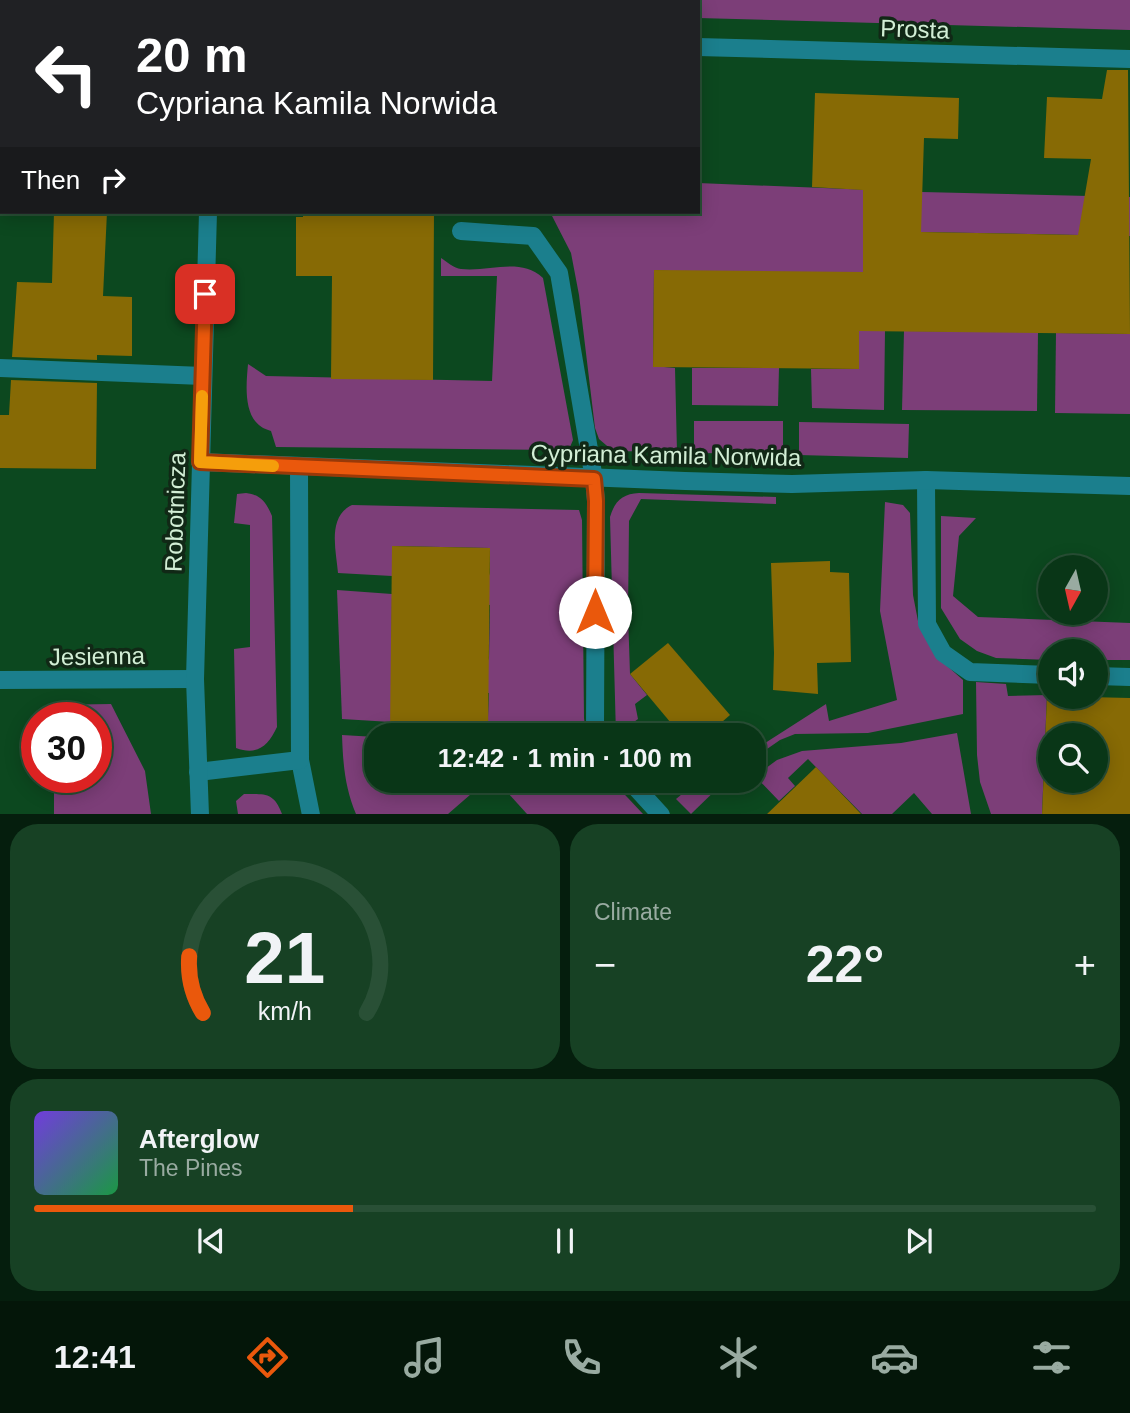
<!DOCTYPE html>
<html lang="en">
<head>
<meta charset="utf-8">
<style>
  :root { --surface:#093617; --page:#174124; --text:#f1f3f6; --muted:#99aba1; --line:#295036; --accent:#ea580c }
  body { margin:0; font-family:Arial,sans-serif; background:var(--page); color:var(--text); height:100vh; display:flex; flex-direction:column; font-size:26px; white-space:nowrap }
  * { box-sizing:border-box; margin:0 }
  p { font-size:23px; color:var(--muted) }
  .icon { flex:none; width:38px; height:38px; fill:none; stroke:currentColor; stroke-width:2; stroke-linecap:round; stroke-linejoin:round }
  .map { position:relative; height:814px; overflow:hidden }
  .drawer { display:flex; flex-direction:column; gap:10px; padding:10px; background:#051e0d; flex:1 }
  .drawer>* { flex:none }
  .guide { position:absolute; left:0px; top:0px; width:700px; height:214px; box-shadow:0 4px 18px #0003,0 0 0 2px var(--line); background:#202124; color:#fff; overflow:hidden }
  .needle { width:46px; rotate:188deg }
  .fabs { position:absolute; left:1038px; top:555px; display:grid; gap:14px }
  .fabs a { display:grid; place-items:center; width:70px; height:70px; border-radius:50%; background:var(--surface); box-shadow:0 4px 18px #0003,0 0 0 2px var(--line); font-size:35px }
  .speed { position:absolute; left:21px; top:702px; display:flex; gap:14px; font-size:35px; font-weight:700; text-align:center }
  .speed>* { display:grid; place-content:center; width:91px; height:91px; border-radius:50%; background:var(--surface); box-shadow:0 4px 18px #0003,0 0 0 2px var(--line); line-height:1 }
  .speed .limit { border:10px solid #d22; background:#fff; color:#111 }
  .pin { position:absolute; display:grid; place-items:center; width:60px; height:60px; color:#fff; margin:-30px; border-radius:14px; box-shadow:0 4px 10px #0006 }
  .me { position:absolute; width:77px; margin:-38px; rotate:0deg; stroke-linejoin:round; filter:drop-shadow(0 0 5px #0008) }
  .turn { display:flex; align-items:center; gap:24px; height:147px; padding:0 21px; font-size:32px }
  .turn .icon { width:91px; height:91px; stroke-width:2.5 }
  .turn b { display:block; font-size:49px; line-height:60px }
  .then { display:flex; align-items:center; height:66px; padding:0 21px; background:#0003; gap:14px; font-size:26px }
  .big { font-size:52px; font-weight:700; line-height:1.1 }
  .drawer .widget { flex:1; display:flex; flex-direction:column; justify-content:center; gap:10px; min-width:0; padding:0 24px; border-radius:28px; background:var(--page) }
  .drawer .dial { align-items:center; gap:0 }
  .dial svg { height:182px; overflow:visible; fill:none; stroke:var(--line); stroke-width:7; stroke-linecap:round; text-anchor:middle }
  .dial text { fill:var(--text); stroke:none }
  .song { display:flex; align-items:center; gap:21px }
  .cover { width:84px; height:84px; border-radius:10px; background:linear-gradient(135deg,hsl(260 70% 55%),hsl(140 70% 35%)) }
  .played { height:7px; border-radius:4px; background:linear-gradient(90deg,var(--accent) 30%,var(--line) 30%) }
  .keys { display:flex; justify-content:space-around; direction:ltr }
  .heat { display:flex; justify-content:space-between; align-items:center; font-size:38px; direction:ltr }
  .drawer .tiles { flex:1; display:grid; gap:10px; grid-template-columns:1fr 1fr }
  .widget:last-child { grid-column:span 2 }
  .trip { position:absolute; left:364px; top:723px; width:402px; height:70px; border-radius:28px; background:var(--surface); box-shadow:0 4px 18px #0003,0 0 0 2px var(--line); font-weight:700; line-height:70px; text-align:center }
  .menu { display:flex; height:112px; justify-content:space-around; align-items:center; background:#041609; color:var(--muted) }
  .menu .icon { width:49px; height:49px }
  .menu .on { color:var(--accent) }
  .menu b { font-size:32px; color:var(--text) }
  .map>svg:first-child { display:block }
  .green { fill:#7c3e78 }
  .building { fill:#876a05; fill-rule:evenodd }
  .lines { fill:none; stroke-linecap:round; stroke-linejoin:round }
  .service { stroke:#1b7f8d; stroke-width:18 }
  .minor { stroke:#1b7f8d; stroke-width:18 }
  .route-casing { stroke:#983908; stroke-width:18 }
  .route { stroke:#ea580c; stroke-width:12 }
  .slow { stroke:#f59e0b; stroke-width:12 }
  .labels { text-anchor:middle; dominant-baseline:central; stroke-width:7; stroke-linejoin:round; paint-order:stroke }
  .street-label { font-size:24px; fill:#d2eed5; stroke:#112816 }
</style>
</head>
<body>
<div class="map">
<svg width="1130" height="815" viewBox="0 0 1130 815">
  <rect width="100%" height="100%" fill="#0c481f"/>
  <g class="green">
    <polygon points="689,0 1130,0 1130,30 698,18 698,2"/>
    <polygon points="698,183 922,192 1130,197 1130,236 921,232 863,284 654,270 653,366 675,368 677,452 613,451 599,439 595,428 579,295 571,253 550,212 698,212"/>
    <path d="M 441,258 C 447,262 454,268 461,269 C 490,272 520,257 543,278 L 573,440 L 570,447 L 559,450 L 276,447 L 271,431 C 242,424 246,387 248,364 L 266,376 L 492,381 L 497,276 L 441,276 Z"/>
    <polygon points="859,330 885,330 884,410 812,408 811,369 859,369"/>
    <polygon points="904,331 1038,332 1037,411 902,410"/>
    <polygon points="1056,333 1130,334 1130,414 1055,413"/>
    <polygon points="692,368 779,368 778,406 692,405"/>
    <polygon points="694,421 783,421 783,454 694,453"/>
    <polygon points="799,422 909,424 908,458 799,455"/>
    <path d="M 246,493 C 261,495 266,502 272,516 L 277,727 C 268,746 257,756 236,748 L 234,649 L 250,647 L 250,525 L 234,523 L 237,494 Z"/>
    <path d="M 639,493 L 776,497 L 776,504 L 641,499 L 629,521 L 628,614 L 630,674 L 647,695 L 635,704 L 638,719 L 616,735 L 610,517 C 615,500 623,494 639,493 Z"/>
    <polygon points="885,502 903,505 910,513 913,595 918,621 937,657 963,680 963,714 868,733 795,734 780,740 754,758 754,750 826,704 829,721 897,700 880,611"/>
    <path d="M 352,505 L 579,510 L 582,520 L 584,718 L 586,735 L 476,735 L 488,717 L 489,693 L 476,693 L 489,658 L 490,605 L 478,604 L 490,573 L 490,548 L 393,546 L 392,576 L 338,573 C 336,550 327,517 352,505 Z"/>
    <polygon points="941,516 976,518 959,536 953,596 978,617 1130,623 1130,660 1096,660 1096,651 1050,651 1050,660 996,658 977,651 960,639 941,608"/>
    <polygon points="337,590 392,594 391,722 342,719"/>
    <polygon points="976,682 1006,684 1008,696 1047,695 1042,814 991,814 980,782 977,755"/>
    <polygon points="111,704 145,771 151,814 54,814 54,777 96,777 96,718 52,717 51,705"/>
    <polygon points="957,733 971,814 932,814 914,793 892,814 862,814 808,759 788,778 795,786 779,801 755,776 777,760 802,751 901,743"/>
    <path d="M 342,735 L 376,737 L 376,780 L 486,781 L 448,814 L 356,814 C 345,788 343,764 342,735 Z"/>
    <polygon points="497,781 612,781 643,814 527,814"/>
    <polygon points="698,781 725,781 691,814 676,799"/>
    <path d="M 244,794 C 265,794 274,792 282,814 L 238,814 L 236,801 Z"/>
  </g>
  <g class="building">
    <polygon points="1107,70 1128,70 1130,334 859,331 859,369 653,367 654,270 863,272 863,190 812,187 815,93 959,98 958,139 924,138 921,232 1078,235 1091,159 1044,158 1047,97 1102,99"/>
    <polygon points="54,212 107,212 103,296 132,297 132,356 97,355 97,360 12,357 17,282 52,283"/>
    <polygon points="303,212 434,212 433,380 331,379 332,276 296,276 296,217 303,217"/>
    <polygon points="11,380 97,383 96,469 0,468 0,415 9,415"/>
    <polygon points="392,546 490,548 488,735 390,735"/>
    <polygon points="830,561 830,572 849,573 851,662 817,663 818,694 773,690 774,653 771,563"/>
    <polygon points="668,643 730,715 707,735 681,735 630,674"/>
    <path d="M 1047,696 L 1130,698 L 1130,815 L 1042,815 ZM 1050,735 L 1096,735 L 1096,780 L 1050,780 Z"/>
    <polygon points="816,767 862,815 766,815"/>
  </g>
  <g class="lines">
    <g class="service">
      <polyline points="461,231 533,236 559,273 594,479"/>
      <polyline points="0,368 203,376"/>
      <polyline points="926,480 927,624 943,653 970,672 1050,675"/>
      <polyline points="1096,676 1130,677"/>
    </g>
    <g class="minor">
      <polyline points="214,2 214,0"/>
      <polyline points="0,28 2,28"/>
      <polyline points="698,47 1130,59"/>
      <polyline points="200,462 685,481 792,484 926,480 1130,486"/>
      <polyline points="594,479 596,501 595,730 598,735"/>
      <polyline points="0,680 195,679"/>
      <polyline points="300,760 311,815"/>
      <polyline points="198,772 300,760 299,467"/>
      <polyline points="629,780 661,815"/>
      <polyline points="200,815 195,679 208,212"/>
    </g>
  </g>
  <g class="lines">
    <defs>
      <polyline id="route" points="205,294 200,462 594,479 596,501 595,612"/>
    </defs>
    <use href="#route" class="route-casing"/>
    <use href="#route" class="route"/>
    <polyline class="slow" points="202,396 200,462 273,466"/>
  </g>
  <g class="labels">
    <g class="street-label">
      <text transform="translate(915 29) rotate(2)">Prosta</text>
      <text transform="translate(666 455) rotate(1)">Cypriana Kamila Norwida</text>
      <text transform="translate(175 512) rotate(-88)">Robotnicza</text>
      <text transform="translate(97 656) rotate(-1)">Jesienna</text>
    </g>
  </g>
</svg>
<div class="fabs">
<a><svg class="needle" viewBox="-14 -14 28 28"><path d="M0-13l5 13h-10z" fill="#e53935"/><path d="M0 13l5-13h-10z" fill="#99aba1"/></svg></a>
<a><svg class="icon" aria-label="sound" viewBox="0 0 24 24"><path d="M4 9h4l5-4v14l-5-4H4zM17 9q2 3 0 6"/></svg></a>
<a><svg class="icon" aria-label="search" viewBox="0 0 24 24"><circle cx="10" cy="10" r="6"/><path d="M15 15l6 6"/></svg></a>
</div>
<div class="speed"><div class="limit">30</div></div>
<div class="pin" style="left:205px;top:294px;background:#d93025"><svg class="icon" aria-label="arrive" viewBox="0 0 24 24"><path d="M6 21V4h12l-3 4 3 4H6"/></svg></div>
<svg class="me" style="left:595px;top:612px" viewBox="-20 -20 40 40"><circle r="19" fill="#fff"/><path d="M0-13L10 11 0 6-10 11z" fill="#ea580c"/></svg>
<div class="trip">12:42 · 1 min · 100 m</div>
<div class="guide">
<div class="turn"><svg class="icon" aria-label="left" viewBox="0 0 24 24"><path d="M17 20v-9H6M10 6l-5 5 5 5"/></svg><div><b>20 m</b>Cypriana Kamila Norwida</div></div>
<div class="then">Then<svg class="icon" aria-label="right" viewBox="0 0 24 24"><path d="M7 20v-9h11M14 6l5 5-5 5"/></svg></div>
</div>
</div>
<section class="drawer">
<div class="tiles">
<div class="widget dial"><svg viewBox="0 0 100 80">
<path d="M14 69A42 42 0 1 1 86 69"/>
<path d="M14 69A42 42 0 0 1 8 44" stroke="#ea580c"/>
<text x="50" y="56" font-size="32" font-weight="700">21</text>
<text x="50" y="72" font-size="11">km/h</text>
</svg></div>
<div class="widget"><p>Climate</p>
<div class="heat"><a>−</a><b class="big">22°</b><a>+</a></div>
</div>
<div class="widget">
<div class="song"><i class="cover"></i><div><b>Afterglow</b><p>The Pines</p></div></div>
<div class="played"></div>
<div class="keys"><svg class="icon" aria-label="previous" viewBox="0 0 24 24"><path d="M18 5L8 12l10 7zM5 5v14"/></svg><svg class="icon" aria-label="pause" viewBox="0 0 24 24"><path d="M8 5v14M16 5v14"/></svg><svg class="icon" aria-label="next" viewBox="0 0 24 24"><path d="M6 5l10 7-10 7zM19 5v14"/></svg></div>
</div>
</div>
</section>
<nav class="menu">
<b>12:41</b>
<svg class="icon on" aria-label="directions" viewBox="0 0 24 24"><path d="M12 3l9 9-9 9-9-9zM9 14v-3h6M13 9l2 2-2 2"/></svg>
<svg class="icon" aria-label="music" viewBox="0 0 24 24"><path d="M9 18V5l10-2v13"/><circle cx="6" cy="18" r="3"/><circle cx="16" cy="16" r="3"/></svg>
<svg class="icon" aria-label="phone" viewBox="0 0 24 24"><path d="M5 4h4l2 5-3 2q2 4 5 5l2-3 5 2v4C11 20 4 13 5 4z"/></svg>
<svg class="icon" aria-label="climate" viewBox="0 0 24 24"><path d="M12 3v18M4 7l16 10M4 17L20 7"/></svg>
<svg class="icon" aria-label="car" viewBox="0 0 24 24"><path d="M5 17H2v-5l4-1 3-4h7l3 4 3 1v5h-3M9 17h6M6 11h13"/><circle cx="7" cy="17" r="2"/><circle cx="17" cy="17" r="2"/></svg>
<svg class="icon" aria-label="filters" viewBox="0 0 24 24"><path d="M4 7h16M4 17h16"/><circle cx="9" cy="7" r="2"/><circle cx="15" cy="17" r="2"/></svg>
</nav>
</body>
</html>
